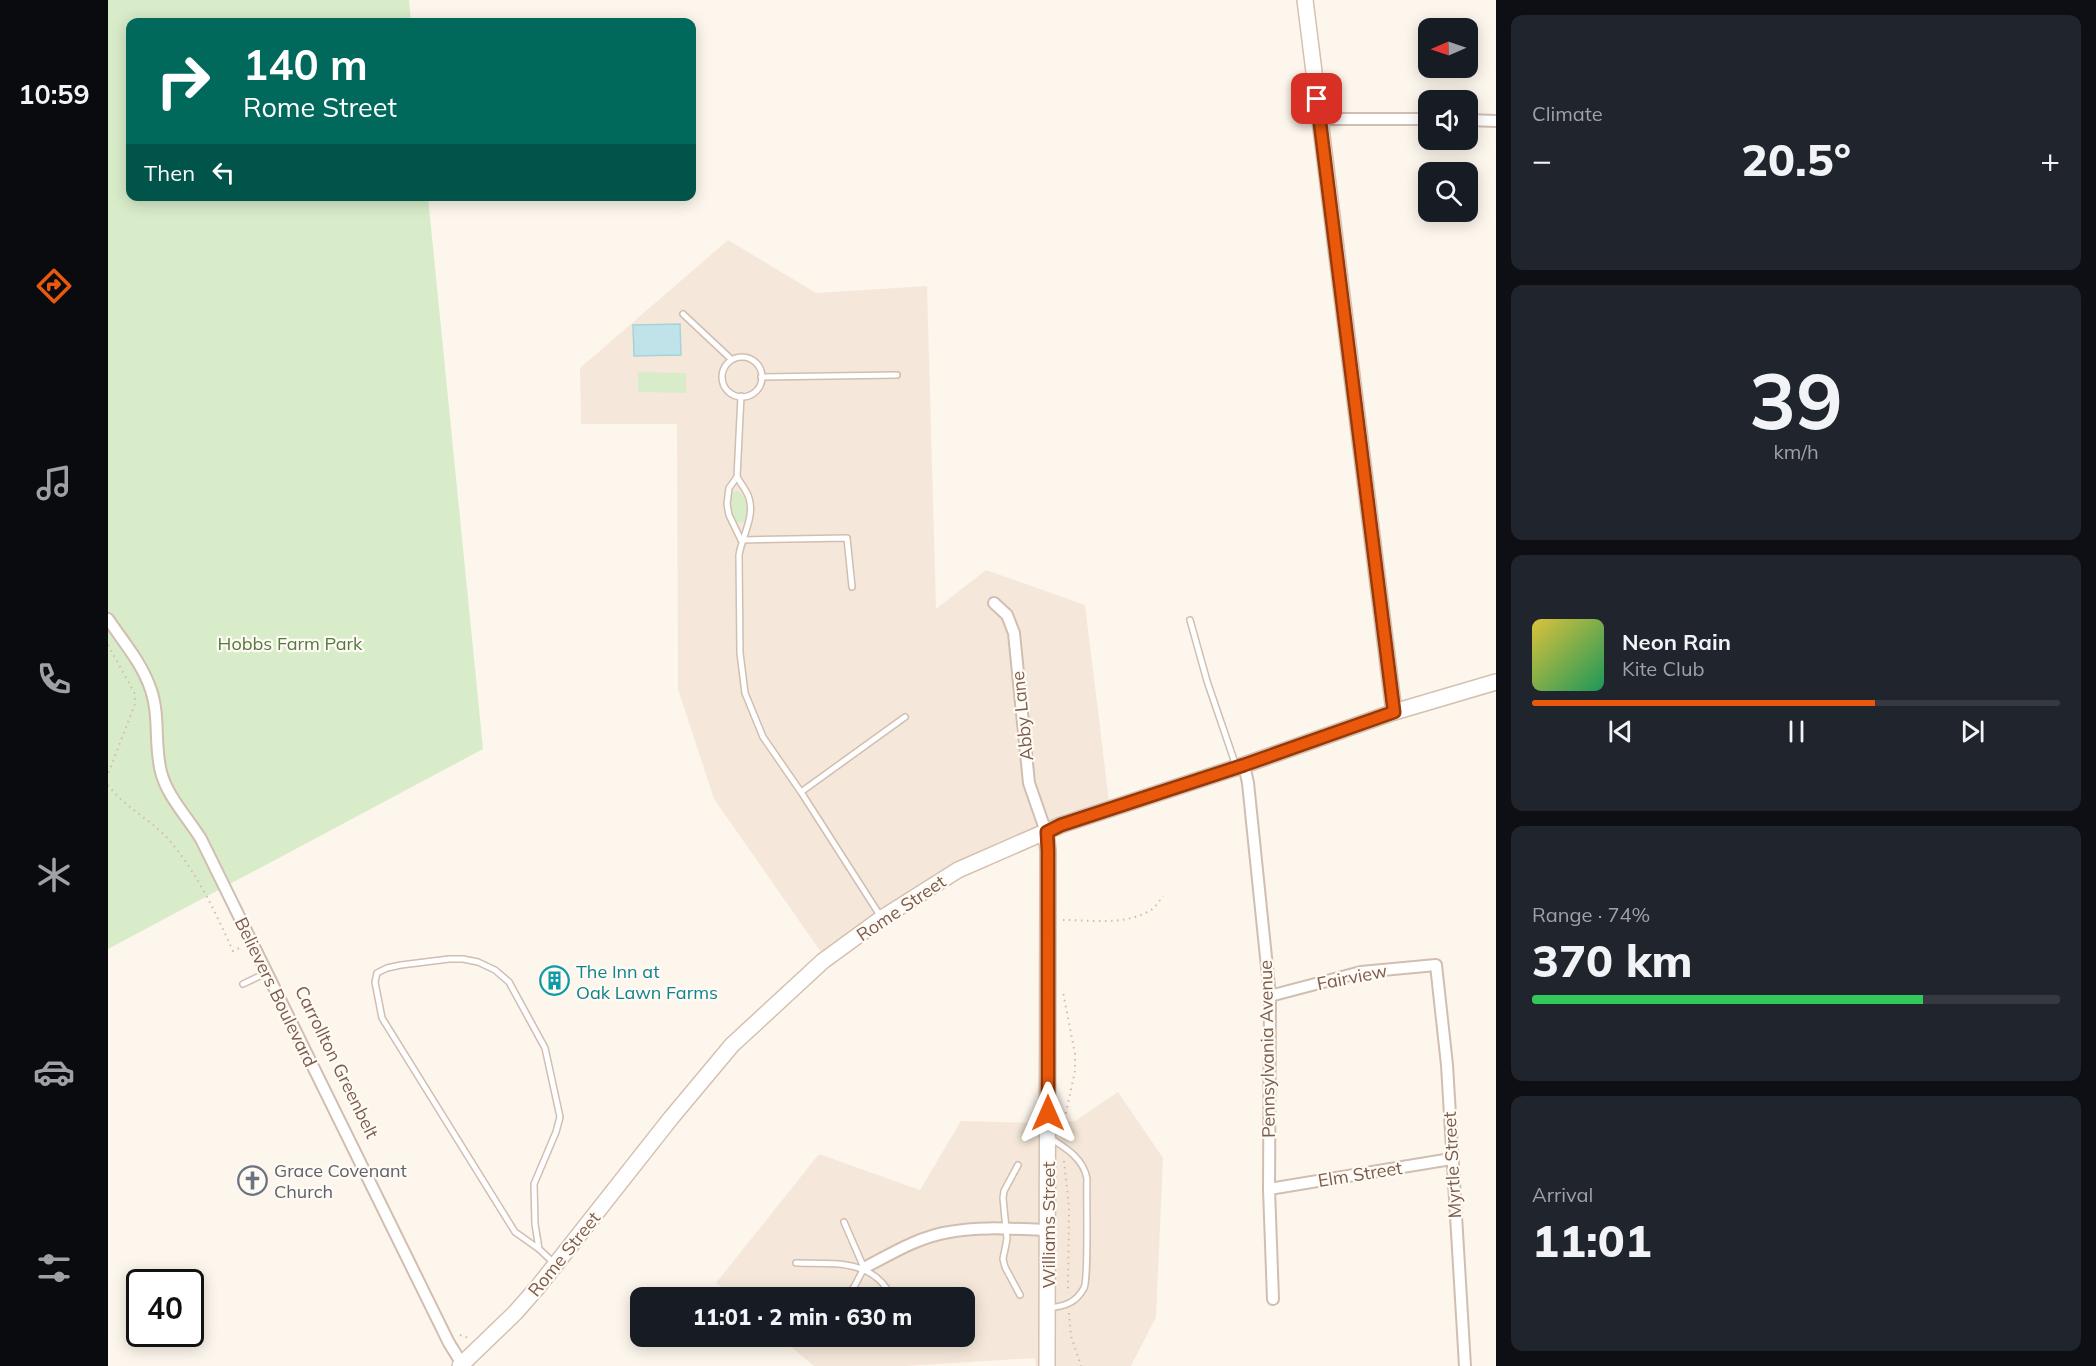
<!DOCTYPE html>
<html lang="en">
<head>
<meta charset="utf-8">
<style>
  :root { --surface:#171b24; --page:#20242c; --text:#f1f3f6; --muted:#9ea1a6; --line:#363941; --accent:#ea580c }
  body { margin:0; font-family:Mulish,sans-serif; background:var(--page); color:var(--text); height:100vh; display:flex; flex-direction:column; font-size:22px; white-space:nowrap }
  * { box-sizing:border-box; margin:0 }
  p { font-size:20px; color:var(--muted) }
  .icon { flex:none; width:33px; height:33px; fill:none; stroke:currentColor; stroke-width:2; stroke-linecap:round; stroke-linejoin:round }
  .map { position:relative; flex:1; overflow:hidden }
  .details { display:flex; flex-direction:column; gap:15px; padding:15px; background:#0d0f14; width:600px }
  .details>* { flex:none }
  .top-card { position:absolute; left:18px; top:18px; width:570px; height:183px; border-radius:12px; box-shadow:0 3px 15px #0003; background:#00695c; color:#fff; overflow:hidden }
  .needle { width:39px; rotate:268deg }
  .controls { position:absolute; left:1310px; top:18px; display:grid; gap:12px }
  .controls a { display:grid; place-items:center; width:60px; height:60px; border-radius:12px; background:var(--surface); box-shadow:0 3px 15px #0003; font-size:30px }
  .speed { position:absolute; left:18px; top:1269px; display:flex; gap:12px; font-size:30px; font-weight:700; text-align:center }
  .speed>* { display:grid; place-content:center; width:78px; height:78px; border-radius:50%; background:var(--surface); box-shadow:0 3px 15px #0003; line-height:1 }
  .speed .limit { border:3px solid #111; border-radius:9px; background:#fff; color:#111 }
  .pin { position:absolute; display:grid; place-items:center; width:51px; height:51px; color:#fff; margin:-26px; border-radius:12px; box-shadow:0 3px 9px #0006 }
  .me { position:absolute; width:66px; margin:-33px; rotate:0deg; stroke-linejoin:round; filter:drop-shadow(0 0 4px #0008) }
  .turn { display:flex; align-items:center; gap:21px; height:126px; padding:0 18px; font-size:27px }
  .turn .icon { width:78px; height:78px; stroke-width:2.5 }
  .turn b { display:block; font-size:42px; line-height:51px }
  .then { display:flex; align-items:center; height:57px; padding:0 18px; background:#0003; gap:12px; font-size:22px }
  .big { font-size:45px; font-weight:800; line-height:1.1 }
  .details .widget { flex:1; display:flex; flex-direction:column; justify-content:center; gap:9px; min-width:0; padding:0 21px; border-radius:12px; background:var(--page) }
  .details .dial { align-items:center; gap:0 }
  .dial b { font-size:78px; line-height:1 }
  .song { display:flex; align-items:center; gap:18px }
  .cover { width:72px; height:72px; border-radius:9px; background:linear-gradient(135deg,hsl(50 70% 55%),hsl(150 70% 35%)) }
  .played { height:6px; border-radius:3px; background:linear-gradient(90deg,var(--accent) 65%,var(--line) 65%) }
  .keys { display:flex; justify-content:space-around; direction:ltr }
  .heat { display:flex; justify-content:space-between; align-items:center; font-size:33px; direction:ltr }
  .charge { height:9px; border-radius:4px; background:linear-gradient(90deg,#34c759 74%,var(--line) 0) }
  .trip { position:absolute; left:522px; top:1287px; width:345px; height:60px; border-radius:12px; background:var(--surface); box-shadow:0 3px 15px #0003; font-weight:800; line-height:60px; text-align:center }
  main { display:flex; flex:1; min-height:0 }
  .tab-bar { display:flex; flex-direction:column; width:108px; justify-content:space-around; align-items:center; background:#090b0e; color:var(--muted) }
  .tab-bar .icon { width:42px; height:42px }
  .tab-bar .active { color:var(--accent) }
  .tab-bar b { font-size:27px; color:var(--text) }
  .map>svg:first-child { display:block }
  .residential { fill:#f5e8da }
  .green { fill:#d8ecc9 }
  .water { fill:#bfe3e8; stroke:#a5d3da; stroke-width:1.5 }
  .lines { fill:none; stroke-linecap:round; stroke-linejoin:round }
  .lane-casing { stroke:#d1beb0; stroke-width:8 }
  .street-casing { stroke:#d1beb0; stroke-width:14 }
  .secondary-casing { stroke:#d6c0b0; stroke-width:18 }
  .path { stroke:#d9b8a5; stroke-width:2; stroke-dasharray:1.5 4.5; stroke-linecap:butt }
  .lane { stroke:#fff; stroke-width:5 }
  .street { stroke:#fff; stroke-width:10 }
  .secondary { stroke:#fff; stroke-width:15 }
  .route-casing { stroke:#983908; stroke-width:15 }
  .route { stroke:#ea580c; stroke-width:10 }
  .labels { text-anchor:middle; dominant-baseline:central; stroke-width:4.5; stroke-linejoin:round; paint-order:stroke }
  .park-label { font-size:18px; fill:#537a41; stroke:#fffaf3 }
  .street-label { font-size:18px; fill:#7a5c4d; stroke:#fffaf3 }
  .culture-label { font-size:18px; fill:#0d838f; stroke:#fffaf3; text-anchor:start }
  .worship-label { font-size:18px; fill:#5b616d; stroke:#fffaf3; text-anchor:start }
</style>
</head>
<body>
<main>
<nav class="tab-bar">
<b>10:59</b>
<svg class="icon active" aria-label="directions" viewBox="0 0 24 24"><path d="M12 3l9 9-9 9-9-9zM9 14v-3h6M13 9l2 2-2 2"/></svg>
<svg class="icon" aria-label="music" viewBox="0 0 24 24"><path d="M9 18V5l10-2v13"/><circle cx="6" cy="18" r="3"/><circle cx="16" cy="16" r="3"/></svg>
<svg class="icon" aria-label="phone" viewBox="0 0 24 24"><path d="M5 4h4l2 5-3 2q2 4 5 5l2-3 5 2v4C11 20 4 13 5 4z"/></svg>
<svg class="icon" aria-label="climate" viewBox="0 0 24 24"><path d="M12 3v18M4 7l16 10M4 17L20 7"/></svg>
<svg class="icon" aria-label="car" viewBox="0 0 24 24"><path d="M5 17H2v-5l4-1 3-4h7l3 4 3 1v5h-3M9 17h6M6 11h13"/><circle cx="7" cy="17" r="2"/><circle cx="17" cy="17" r="2"/></svg>
<svg class="icon" aria-label="filters" viewBox="0 0 24 24"><path d="M4 7h16M4 17h16"/><circle cx="9" cy="7" r="2"/><circle cx="15" cy="17" r="2"/></svg>
</nav>
<div class="map">
<svg width="1388" height="1366" viewBox="0 0 1388 1366">
  <rect width="100%" height="100%" fill="#fdf6ec"/>
  <g class="residential">
    <polygon points="620,240 708,293 819,286 828,609 878,570 977,605 1001,801 915,835 715,955 606,799 570,689 569,424 473,424 472,368"/>
    <polygon points="1010,1092 1055,1158 1048,1317 1023,1366 928,1366 927,1358 798,1366 706,1366 671,1337 856,1336 856,1298 626,1297 608,1283 711,1154 812,1190 853,1121 932,1123 967,1121"/>
  </g>
  <g class="green">
    <polygon points="0,0 301,0 303,22 22,22 22,196 320,197 375,749 0,949"/>
    <polygon points="530,372 578,373 578,393 530,392"/>
    <path d="M 630,491 C 639,497 642,512 636,522 L 628,523 C 621,515 621,503 622,492 Z"/>
  </g>
  <polygon class="water" points="572,324 573,355 526,356 525,325"/>
  <g class="lines">
    <defs>
      <g id="lane">
        <polyline points="575,314 623,359"/>
        <circle cx="634" cy="377" r="20"/>
        <polyline points="653,377 789,375"/>
        <path d="M 629,477 C 633,484 639,491 641,498 C 647,517 634,536 631,555 L 632,653 L 637,693 L 655,737 L 693,792 L 773,917"/>
        <polyline points="633,540 739,538 744,587"/>
        <polyline points="633,540 621,515 619,504 621,488 629,477 633,396"/>
        <polyline points="1082,620 1099,681 1128,766"/>
        <polyline points="693,792 797,717"/>
        <polyline points="135,984 158,973"/>
        <polyline points="910,1165 896,1191 895,1198 899,1239 895,1259 897,1267 912,1295"/>
        <polyline points="736,1222 756,1268"/>
        <polyline points="431,1249 427,1224 426,1184 448,1132 452,1117 437,1048 401,982 387,970 370,962 355,959 341,959 293,965 279,968 269,973 267,982 274,1018 407,1232 431,1249 447,1264"/>
        <path d="M 688,1263 C 724,1264 766,1258 784,1298"/>
        <polyline points="737,1298 746,1287 756,1268"/>
        <path d="M 941,1308 C 957,1306 968,1303 976,1288 C 981,1279 978,1196 979,1179 C 976,1159 958,1148 942,1138"/>
      </g>
      <g id="street">
        <polyline points="1211,119 1320,119"/>
        <polyline points="1359,120 1388,121"/>
        <polyline points="886,603 899,615 906,633 921,783 938,832"/>
        <path d="M 0,619 C 16,643 34,663 43,690 C 52,716 46,745 53,772 C 59,796 80,818 93,839 L 341,1343 L 354,1364"/>
        <polyline points="1136,765 1140,783 1162,996 1161,1189 1165,1299"/>
        <polyline points="1162,996 1253,972 1328,965 1339,1065 1357,1366"/>
        <polyline points="1161,1189 1343,1159"/>
        <path d="M 756,1268 C 783,1254 810,1237 841,1232 C 873,1226 907,1229 939,1230"/>
      </g>
      <g id="secondary">
        <polyline points="1197,0 1286,712"/>
        <polyline points="938,832 940,851 939,1366"/>
        <polyline points="352,1366 407,1313 429,1288 563,1118 624,1045 715,961 774,918 850,870 953,825 1136,765 1286,712 1388,682"/>
      </g>
    </defs>
    <use href="#lane" class="lane-casing"/>
    <use href="#street" class="street-casing"/>
    <use href="#secondary" class="secondary-casing"/>
    <g class="path">
      <polyline points="0,645 27,694 27,704 0,774"/>
      <path d="M 0,785 C 17,808 44,820 62,841 C 90,874 107,912 125,951 L 133,947"/>
      <path d="M 955,920 C 983,920 1017,926 1043,910 C 1048,907 1051,901 1055,896"/>
      <polyline points="954,1131 967,1071 967,1054 955,992"/>
      <polyline points="956,1161 961,1207 960,1293"/>
      <polyline points="961,1313 963,1336 973,1366"/>
      <polyline points="352,1335 358,1337 363,1335"/>
    </g>
    <use href="#lane" class="lane"/>
    <use href="#street" class="street"/>
    <use href="#secondary" class="secondary"/>
  </g>
  <g class="lines">
    <defs>
      <polyline id="route" points="940,1113 940,851 939,832 953,825 1136,765 1286,712 1209,99"/>
    </defs>
    <use href="#route" class="route-casing"/>
    <use href="#route" class="route"/>
  </g>
  <defs>
    <symbol id="building-ring" viewBox="-11 -11 22 22"><circle r="9.5" fill="#fffaf3" stroke="#0f9aa8" stroke-width="1.5"/><path d="M-4-6H4V6H1V3H-1V6H-4ZM-2.5-4.3h1.7v1.8h-1.7ZM.8-4.3h1.7v1.8H.8ZM-2.5-1h1.7V.8h-1.7ZM.8-1h1.7V.8H.8Z" fill="#0f9aa8"/></symbol>
    <symbol id="church-ring" viewBox="-11 -11 22 22"><circle r="9.5" fill="#fffaf3" stroke="#6b7280" stroke-width="1.5"/><path d="M-1.2-6h2.4v3.5h3.3v2.4h-3.3V6h-2.4V-.1h-3.3v-2.4h3.3Z" fill="#6b7280"/></symbol>
  </defs>
  <g fill-rule="evenodd">
    <use href="#building-ring" x="430" y="964" width="33" height="33"/>
    <use href="#church-ring" x="128" y="1164" width="33" height="33"/>
  </g>
  <g class="labels">
    <g class="park-label">
      <text x="182" y="643">Hobbs Farm Park</text>
    </g>
    <g class="street-label">
      <text transform="translate(914 716) rotate(-96)">Abby Lane</text>
      <text transform="translate(793 908) rotate(-34)">Rome Street</text>
      <text transform="translate(1244 977) rotate(-11)">Fairview</text>
      <text transform="translate(168 992) rotate(64)">Believers Boulevard</text>
      <text transform="translate(1159 1049) rotate(-91)">Pennsylvania Avenue</text>
      <text transform="translate(229 1062) rotate(64)">Carrollton Greenbelt</text>
      <text transform="translate(1344 1165) rotate(-93)">Myrtle Street</text>
      <text transform="translate(1252 1174) rotate(-9)">Elm Street</text>
      <text transform="translate(940 1225) rotate(-90)">Williams Street</text>
      <text transform="translate(456 1254) rotate(-51)">Rome Street</text>
    </g>
    <g class="culture-label">
      <text x="468" y="971">The Inn at<tspan x="468" dy="21">Oak Lawn Farms</tspan></text>
    </g>
    <g class="worship-label">
      <text x="166" y="1170">Grace Covenant<tspan x="166" dy="21">Church</tspan></text>
    </g>
  </g>
</svg>
<div class="controls">
<a><svg class="needle" viewBox="-14 -14 28 28"><path d="M0-13l5 13h-10z" fill="#e53935"/><path d="M0 13l5-13h-10z" fill="#9ea1a6"/></svg></a>
<a><svg class="icon" aria-label="sound" viewBox="0 0 24 24"><path d="M4 9h4l5-4v14l-5-4H4zM17 9q2 3 0 6"/></svg></a>
<a><svg class="icon" aria-label="search" viewBox="0 0 24 24"><circle cx="10" cy="10" r="6"/><path d="M15 15l6 6"/></svg></a>
</div>
<div class="speed"><div class="limit">40</div></div>
<div class="pin" style="left:1209px;top:99px;background:#d93025"><svg class="icon" aria-label="arrive" viewBox="0 0 24 24"><path d="M6 21V4h12l-3 4 3 4H6"/></svg></div>
<svg class="me" style="left:940px;top:1113px" viewBox="-20 -20 40 40"><path d="M0-17L14 15 0 8-14 15z" fill="#ea580c" stroke="#fff" stroke-width="4"/></svg>
<div class="trip">11:01 · 2 min · 630 m</div>
<div class="top-card">
<div class="turn"><svg class="icon" aria-label="right" viewBox="0 0 24 24"><path d="M7 20v-9h11M14 6l5 5-5 5"/></svg><div><b>140 m</b>Rome Street</div></div>
<div class="then">Then<svg class="icon" aria-label="left" viewBox="0 0 24 24"><path d="M17 20v-9H6M10 6l-5 5 5 5"/></svg></div>
</div>
</div>
<section class="details">
<div class="widget"><p>Climate</p>
<div class="heat"><a>−</a><b class="big">20.5°</b><a>+</a></div>
</div>
<div class="widget dial"><b>39</b><p>km/h</p></div>
<div class="widget">
<div class="song"><i class="cover"></i><div><b>Neon Rain</b><p>Kite Club</p></div></div>
<div class="played"></div>
<div class="keys"><svg class="icon" aria-label="previous" viewBox="0 0 24 24"><path d="M18 5L8 12l10 7zM5 5v14"/></svg><svg class="icon" aria-label="pause" viewBox="0 0 24 24"><path d="M8 5v14M16 5v14"/></svg><svg class="icon" aria-label="next" viewBox="0 0 24 24"><path d="M6 5l10 7-10 7zM19 5v14"/></svg></div>
</div>
<div class="widget"><p>Range · 74%</p><b class="big">370 km</b><div class="charge"></div></div>
<div class="widget"><p>Arrival</p><b class="big">11:01</b></div>
</section>
</main>
</body>
</html>
